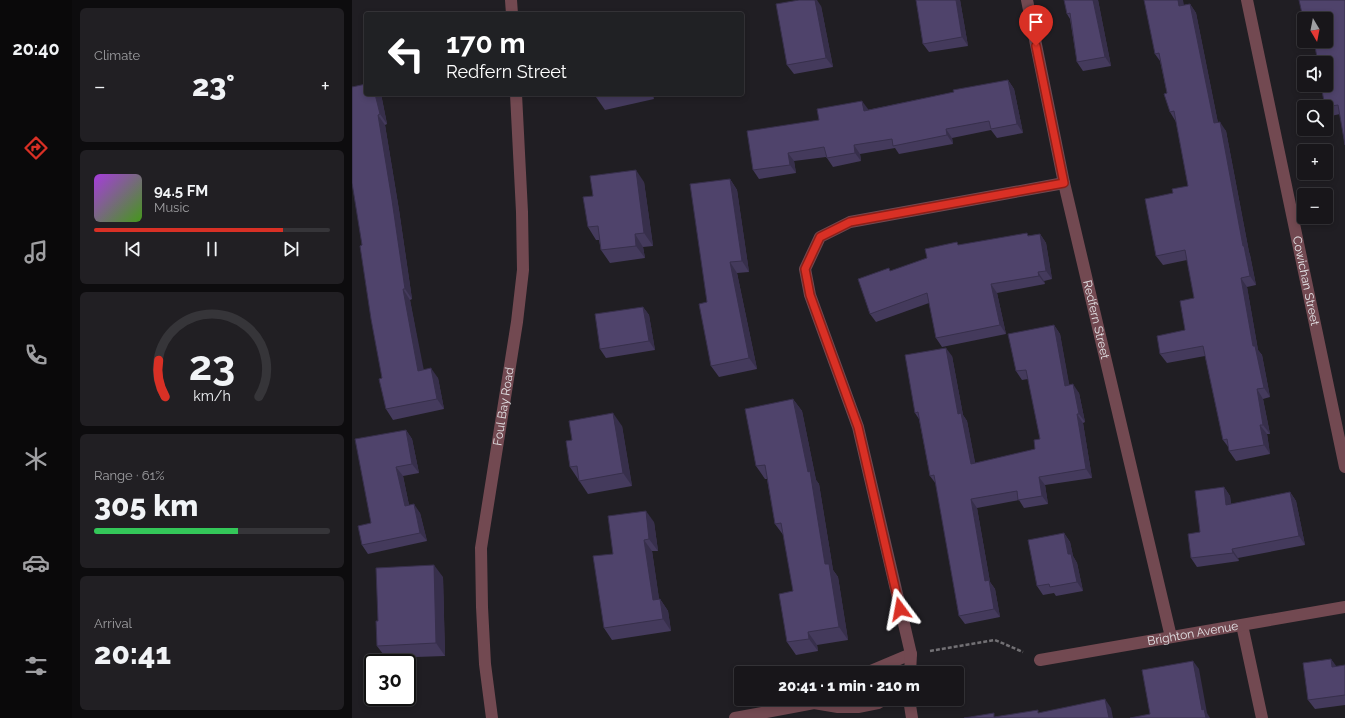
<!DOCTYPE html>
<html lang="en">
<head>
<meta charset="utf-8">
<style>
  :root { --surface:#18161a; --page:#211f23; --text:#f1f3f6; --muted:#9f9fa2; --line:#363539; --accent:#d93025 }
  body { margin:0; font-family:Raleway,sans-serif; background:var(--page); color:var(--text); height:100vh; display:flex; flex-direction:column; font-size:15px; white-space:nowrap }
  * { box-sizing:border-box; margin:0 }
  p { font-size:13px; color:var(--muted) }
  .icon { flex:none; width:22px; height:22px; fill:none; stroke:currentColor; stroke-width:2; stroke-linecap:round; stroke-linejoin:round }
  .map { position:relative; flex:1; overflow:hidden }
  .panel { display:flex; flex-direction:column; gap:8px; padding:8px; background:#0d0c0e; width:280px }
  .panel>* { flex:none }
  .banner { position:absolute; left:12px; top:12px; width:380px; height:84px; border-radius:4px; box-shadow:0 2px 6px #0003,0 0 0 1px var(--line); background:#202124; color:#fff; overflow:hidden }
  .needle { width:26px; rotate:170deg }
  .fabs { position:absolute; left:945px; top:12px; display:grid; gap:8px }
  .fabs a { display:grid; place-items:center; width:36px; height:36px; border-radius:4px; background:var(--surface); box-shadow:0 2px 6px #0003,0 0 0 1px var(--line); font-size:20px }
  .speed { position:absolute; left:12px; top:654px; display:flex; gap:8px; font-size:20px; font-weight:700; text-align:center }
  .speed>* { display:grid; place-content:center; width:52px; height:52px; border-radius:50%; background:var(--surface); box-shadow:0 2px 6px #0003,0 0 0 1px var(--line); line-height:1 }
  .speed .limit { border:2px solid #111; border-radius:6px; background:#fff; color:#111 }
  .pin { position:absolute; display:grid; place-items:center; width:34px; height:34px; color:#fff; margin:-41px -17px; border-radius:50% 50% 50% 0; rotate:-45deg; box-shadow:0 0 4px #0007 }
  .pin .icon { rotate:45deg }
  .me { position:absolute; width:44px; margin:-22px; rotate:347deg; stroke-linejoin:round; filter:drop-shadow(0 0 3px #0008) }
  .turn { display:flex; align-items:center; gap:14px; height:84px; padding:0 16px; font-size:18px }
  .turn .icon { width:52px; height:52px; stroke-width:2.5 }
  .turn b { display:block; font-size:28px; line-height:34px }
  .big { font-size:30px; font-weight:800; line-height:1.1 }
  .panel .widget { flex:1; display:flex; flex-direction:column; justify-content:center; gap:6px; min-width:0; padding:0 14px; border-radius:6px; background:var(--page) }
  .panel .dial { align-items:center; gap:0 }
  .dial svg { height:104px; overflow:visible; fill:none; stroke:var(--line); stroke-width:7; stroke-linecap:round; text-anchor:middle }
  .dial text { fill:var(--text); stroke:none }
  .song { display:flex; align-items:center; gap:12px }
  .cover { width:48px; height:48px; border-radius:6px; background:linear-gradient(135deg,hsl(280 70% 55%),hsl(100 70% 35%)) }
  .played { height:4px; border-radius:2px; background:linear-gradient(90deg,var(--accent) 80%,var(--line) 80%) }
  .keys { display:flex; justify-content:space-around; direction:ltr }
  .heat { display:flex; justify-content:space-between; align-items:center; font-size:22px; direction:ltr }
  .charge { height:6px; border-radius:3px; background:linear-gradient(90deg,#34c759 61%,var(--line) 0) }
  .trip { position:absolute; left:382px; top:666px; width:230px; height:40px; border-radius:4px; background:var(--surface); box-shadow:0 2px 6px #0003,0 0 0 1px var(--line); font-weight:800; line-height:40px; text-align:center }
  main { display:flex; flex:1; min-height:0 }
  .menu { display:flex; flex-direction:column; width:72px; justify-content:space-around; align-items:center; background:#0a090a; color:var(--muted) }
  .menu .icon { width:28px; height:28px }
  .menu .selected { color:var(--accent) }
  .menu b { font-size:18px; color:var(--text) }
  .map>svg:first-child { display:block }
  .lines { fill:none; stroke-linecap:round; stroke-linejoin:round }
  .path { stroke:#727074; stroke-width:2.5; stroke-dasharray:4 2; stroke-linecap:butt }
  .minor { stroke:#724951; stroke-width:12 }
  .wall { fill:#443a5c }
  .shaded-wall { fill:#372f4b }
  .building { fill:#4f436b; stroke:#372f4b }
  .route-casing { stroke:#8d1f18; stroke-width:10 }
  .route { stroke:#d93025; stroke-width:7 }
  .labels { text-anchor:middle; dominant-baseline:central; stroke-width:4; stroke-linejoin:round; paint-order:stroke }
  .street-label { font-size:12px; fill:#e2e1e4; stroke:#201e23 }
</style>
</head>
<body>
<main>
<nav class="menu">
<b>20:40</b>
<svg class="icon selected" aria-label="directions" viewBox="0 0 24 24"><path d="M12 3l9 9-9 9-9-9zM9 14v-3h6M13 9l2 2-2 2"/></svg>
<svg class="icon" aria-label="music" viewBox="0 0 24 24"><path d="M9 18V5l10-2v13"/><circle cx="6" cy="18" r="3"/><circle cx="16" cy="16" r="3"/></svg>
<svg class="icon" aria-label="phone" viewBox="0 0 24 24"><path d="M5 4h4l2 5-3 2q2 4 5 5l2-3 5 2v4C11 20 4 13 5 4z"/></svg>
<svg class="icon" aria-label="climate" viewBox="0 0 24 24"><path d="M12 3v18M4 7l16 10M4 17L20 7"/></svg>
<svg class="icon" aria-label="car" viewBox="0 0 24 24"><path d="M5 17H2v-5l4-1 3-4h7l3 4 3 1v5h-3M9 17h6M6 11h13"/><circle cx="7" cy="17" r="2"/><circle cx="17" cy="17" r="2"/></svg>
<svg class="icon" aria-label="filters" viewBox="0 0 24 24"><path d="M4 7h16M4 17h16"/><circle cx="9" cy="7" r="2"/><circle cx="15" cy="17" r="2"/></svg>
</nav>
<section class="panel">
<div class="widget"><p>Climate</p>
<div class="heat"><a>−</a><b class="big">23°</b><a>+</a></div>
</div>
<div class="widget">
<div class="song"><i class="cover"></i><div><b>94.5 FM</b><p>Music</p></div></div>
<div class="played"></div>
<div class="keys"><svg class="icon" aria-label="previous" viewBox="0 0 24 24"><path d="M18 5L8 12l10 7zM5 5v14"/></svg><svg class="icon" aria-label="pause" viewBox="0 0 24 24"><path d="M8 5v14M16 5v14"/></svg><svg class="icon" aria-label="next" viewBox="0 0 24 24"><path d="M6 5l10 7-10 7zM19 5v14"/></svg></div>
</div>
<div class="widget dial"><svg viewBox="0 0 100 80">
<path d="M14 69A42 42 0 1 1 86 69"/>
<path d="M14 69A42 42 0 0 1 9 41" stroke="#d93025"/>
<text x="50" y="56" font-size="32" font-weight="700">23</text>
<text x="50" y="72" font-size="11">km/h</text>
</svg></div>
<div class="widget"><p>Range · 61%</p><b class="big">305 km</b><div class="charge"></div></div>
<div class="widget"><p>Arrival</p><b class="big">20:41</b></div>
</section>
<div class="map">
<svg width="993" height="718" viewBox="0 0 993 718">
  <rect width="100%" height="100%" fill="#201e23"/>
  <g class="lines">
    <polyline class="path" points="578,651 643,640 671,652"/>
    <g class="minor">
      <polyline points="159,0 160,14"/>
      <path id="s1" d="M 675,0 L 712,183 L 819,637"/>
      <path id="s2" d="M 895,0 L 993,467"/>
      <polyline points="890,625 910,718"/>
      <path id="s3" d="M 688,660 L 993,607"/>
      <polyline points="514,673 559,654"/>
      <polyline points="558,673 559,654 506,427 458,295 453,269 468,237 498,222 712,183"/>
      <polyline points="557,699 560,718"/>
      <path id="s4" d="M 140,718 L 133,664 L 130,607 L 129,548 L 165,322 L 171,270 L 170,212 L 164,94"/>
      <polyline points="383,718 462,703 486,707 506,707 526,703 533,699"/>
    </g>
  </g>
  <g class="wall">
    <polygon points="564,0 608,0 616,46 577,52 571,44"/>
    <polygon points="746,0 759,66 731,71 725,62 718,19 715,14"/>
    <polygon points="993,0 988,114 979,116 974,108 974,41"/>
    <polygon points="838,4 844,13 866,123 874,131 897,252 898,255 904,285 895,287 906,350 910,355 918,397 911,399 918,434 915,434 918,454 884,461 877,451 877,448 871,440 853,356 815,363 808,354 833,330 842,298 835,260 811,265 804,256 821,193 836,186 824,122 818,112 815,93 808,61 803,54 832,5"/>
    <polygon points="469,6 481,67 442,74 435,65"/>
    <polygon points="656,80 662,89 671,133 645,138 639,130 600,138 601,144 547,154 543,148 508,154 509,161 481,167 475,158 474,157 442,161 444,173 407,179 401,170 467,120 602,92"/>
    <polygon points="14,94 29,94 35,124 33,125 47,210 60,299 58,300 71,370 86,378 92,409 41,420 34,409 30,378 10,245"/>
    <polygon points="243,94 301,94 302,99 253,110 244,97"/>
    <polygon points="378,179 385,190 397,272 385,273 405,369 367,377 359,366 355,302"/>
    <polygon points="292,182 301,246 291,247 293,258 258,263 249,250 247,240 244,240 236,227 241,196"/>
    <polygon points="688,234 694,243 700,279 692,281 693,284 645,293 654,334 590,347 584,338 577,303 524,322 518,314 575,258 607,245"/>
    <polygon points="291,307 297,315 303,350 254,358 248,349"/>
    <polygon points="702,325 708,334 717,385 727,393 733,422 731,423 740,478 693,485 696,504 672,508 667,500 625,508 638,582 643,589 648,617 613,624 607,616 584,484 578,476 567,419 563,413 600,356 611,415 615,421 623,463 683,449 688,439 676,379 670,380 664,371"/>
    <polygon points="441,399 450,411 464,480 467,484 481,570 486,577 496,640 465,645 466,651 444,655 435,642 441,591 432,536 423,524 415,479 413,479 404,466"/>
    <polygon points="270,426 280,486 236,494 218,467 220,440"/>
    <polygon points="54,430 60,439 67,473 51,476 57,505 68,513 75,541 16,554 10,545"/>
    <polygon points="872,487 878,496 879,504 938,492 944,501 953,545 886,558 887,561 845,567 839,558 848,532"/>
    <polygon points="302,522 306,551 300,551 307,599 308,599 316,611 319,631 260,640 252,628 261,554"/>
    <polygon points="712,533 718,542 721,556 725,563 731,591 704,596 702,593 691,595 685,586"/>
    <polygon points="91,577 93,656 34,658 25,646 26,621"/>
    <polygon points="979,659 984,667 993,665 993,705 963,709 956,700"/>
  </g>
  <g class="shaded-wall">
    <polygon points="463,0 465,0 469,6 481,67 474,58"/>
    <polygon points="604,0 608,0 616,46 610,37"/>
    <polygon points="741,0 746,0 759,66 753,57"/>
    <polygon points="826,0 831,0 834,15 827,6"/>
    <polygon points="838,4 844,13 868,133 862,123"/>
    <polygon points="656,80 662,89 671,133 665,124"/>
    <polygon points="23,94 29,94 35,124 28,114"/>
    <polygon points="299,94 301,94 302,99"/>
    <polygon points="510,101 516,109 518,119 512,111"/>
    <polygon points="26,115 33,125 47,210 60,299 53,289"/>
    <polygon points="868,122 874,131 897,252 898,255 904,285 898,276 891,246"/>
    <polygon points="594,129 600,138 601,144 595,135"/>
    <polygon points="502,145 508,154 509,161 503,153"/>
    <polygon points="436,153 442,161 444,173 438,165"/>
    <polygon points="284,170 292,182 301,246 292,233"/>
    <polygon points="378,179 385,190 397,272 390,261"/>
    <polygon points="283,234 291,247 293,258 284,246"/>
    <polygon points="688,234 694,243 700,279 694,271"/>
    <polygon points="378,262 385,273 405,369 397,358"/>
    <polygon points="686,272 692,281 693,284 687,276"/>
    <polygon points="889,278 895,287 906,350 910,355 918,397 912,388 901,346"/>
    <polygon points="639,284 645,293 654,334 648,325"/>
    <polygon points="51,289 58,300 74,381 66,371"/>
    <polygon points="291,307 297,315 303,350 297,341"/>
    <polygon points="702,325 708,334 719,394 713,386"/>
    <polygon points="594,348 600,356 611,415 615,421 625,472 619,464 606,414"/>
    <polygon points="79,368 86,378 92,409 85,399"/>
    <polygon points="721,384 727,393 733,422 727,414"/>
    <polygon points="905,389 911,399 918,434 911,425"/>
    <polygon points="441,399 450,411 464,480 467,484 481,570 486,577 496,640 487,627 473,564 456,472"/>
    <polygon points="261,413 270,426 280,486 271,473"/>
    <polygon points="725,414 731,423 740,478 734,469"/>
    <polygon points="908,425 915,434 918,454 912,445"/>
    <polygon points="54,430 60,439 67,473 60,464"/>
    <polygon points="44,467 51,476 59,515 53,506"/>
    <polygon points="687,477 693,485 696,504 690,496"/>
    <polygon points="872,487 878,496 880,513 874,505"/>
    <polygon points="938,492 944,501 953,545 947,536"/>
    <polygon points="619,499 625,508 638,582 643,589 648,617 642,609 633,581"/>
    <polygon points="62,504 68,513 75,541 68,533"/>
    <polygon points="294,511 302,522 306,551 297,539"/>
    <polygon points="712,533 718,542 721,556 725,563 731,591 725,582 716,554"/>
    <polygon points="292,540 300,551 309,612 301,600"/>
    <polygon points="880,549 886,558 887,561 881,553"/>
    <polygon points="82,565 91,577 93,656 84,643"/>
    <polygon points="308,599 316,611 319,631 311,619"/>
    <polygon points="456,632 465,645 466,651 457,639"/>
    <polygon points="979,659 985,667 980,667"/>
    <polygon points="841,661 847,669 855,713 858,718 854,718 850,710"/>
    <polygon points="753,699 759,708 761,718 757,718"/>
  </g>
  <g class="building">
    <polygon points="447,0 463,0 474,58 435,65 424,4"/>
    <polygon points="564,0 604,0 610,37 571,44"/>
    <polygon points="712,0 741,0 753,57 725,62 718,13 715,14"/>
    <polygon points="792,0 826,0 827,6 838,4 862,123 868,122 891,246 892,246 898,276 889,278 901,346 903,346 912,388 905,389 911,425 908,425 912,445 877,451 875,439 871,440 851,346 808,354 805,336 833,330 828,301 842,298 833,250 804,256 793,199 821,193 820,189 836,186 822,111 818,112 812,94 815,93 807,53 803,54"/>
    <polygon points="947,0 993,0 993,145 986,105 973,107 969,85 974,85 974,63 966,63 962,41 974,41 974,19 952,19 952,23"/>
    <polygon points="656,80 665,124 639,129 637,121 594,129 595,135 541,146 540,139 502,145 503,153 475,158 472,147 436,153 438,165 401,170 395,131 467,120 465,109 510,101 512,111 602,92 601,90"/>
    <polygon points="14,84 14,94 23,94 28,114 26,115 40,200 53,289 51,289 66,371 79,368 85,399 34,409 27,379 30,378 19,319 8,246 10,245 0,183 0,87"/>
    <polygon points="243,94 260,94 244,97"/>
    <polygon points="284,170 292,233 283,234 284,246 249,250 246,226 236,227 231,197 241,196 238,176"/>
    <polygon points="378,179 390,261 378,262 397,358 359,366 347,304 355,302 338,184"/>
    <polygon points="675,233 676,236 688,234 694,271 686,272 687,276 639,284 648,325 584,338 575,293 518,314 506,279 537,268 538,271 575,258 573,249 605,242 606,245"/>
    <polygon points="291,307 297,341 248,349 243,314"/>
    <polygon points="702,325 713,386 721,384 727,414 725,414 734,469 687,477 690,496 666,500 665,491 619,499 633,581 637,580 642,609 607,616 582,475 578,476 566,412 563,413 553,355 594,348 606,414 609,413 619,464 683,449 682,440 688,439 674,370 664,371 656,334"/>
    <polygon points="441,399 456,472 458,471 473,564 477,564 487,627 456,632 457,639 435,642 427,594 441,591 429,523 423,524 413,465 404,466 393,409"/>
    <polygon points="261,413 271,473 227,481 225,466 218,467 214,441 220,440 217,421"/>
    <polygon points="54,430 60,464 44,467 53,506 62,504 68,533 10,545 6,526 19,523 3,439"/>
    <polygon points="872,487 874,505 938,492 947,536 880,549 881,553 839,558 836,534 848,532 843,491"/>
    <polygon points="294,511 297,539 292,540 301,600 308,599 311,619 252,628 241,556 261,554 256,516"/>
    <polygon points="712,533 716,554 719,554 725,582 698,587 697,584 685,586 676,540"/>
    <polygon points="82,565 84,643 25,646 24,621 26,621 24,568"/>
    <polygon points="979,659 980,667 993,665 993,695 956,700 951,663"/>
    <polygon points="841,661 850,710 852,709 854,718 778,718 798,714 790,670"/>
    <polygon points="753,699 757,718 612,718 642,713 642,717 686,710 686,713"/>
  </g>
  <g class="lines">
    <defs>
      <polyline id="route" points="548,609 506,427 458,295 453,269 468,237 498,222 712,183 684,46"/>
    </defs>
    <use href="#route" class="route-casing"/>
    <use href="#route" class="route"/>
  </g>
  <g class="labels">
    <g class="street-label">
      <text stroke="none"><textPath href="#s2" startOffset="287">Cowichan Street</textPath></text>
      <text stroke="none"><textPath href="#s1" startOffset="327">Redfern Street</textPath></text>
      <text stroke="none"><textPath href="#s4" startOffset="314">Foul Bay Road</textPath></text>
      <text stroke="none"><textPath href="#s3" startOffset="155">Brighton Avenue</textPath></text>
    </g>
  </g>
</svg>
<div class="fabs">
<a><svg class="needle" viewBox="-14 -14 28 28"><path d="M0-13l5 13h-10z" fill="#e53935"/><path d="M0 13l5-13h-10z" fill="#9f9fa2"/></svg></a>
<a><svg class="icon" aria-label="sound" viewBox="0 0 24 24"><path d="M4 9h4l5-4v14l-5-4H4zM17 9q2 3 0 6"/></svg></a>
<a><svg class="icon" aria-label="search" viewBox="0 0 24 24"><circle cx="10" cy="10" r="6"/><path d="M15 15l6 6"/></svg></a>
<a>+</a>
<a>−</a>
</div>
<div class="speed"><div class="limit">30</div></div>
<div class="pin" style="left:684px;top:46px;background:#d93025"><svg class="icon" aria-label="arrive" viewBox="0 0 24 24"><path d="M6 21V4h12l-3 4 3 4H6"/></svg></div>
<svg class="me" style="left:548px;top:609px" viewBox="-20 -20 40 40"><path d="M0-17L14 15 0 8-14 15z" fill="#d93025" stroke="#fff" stroke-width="4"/></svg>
<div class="trip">20:41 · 1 min · 210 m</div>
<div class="banner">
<div class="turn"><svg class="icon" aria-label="left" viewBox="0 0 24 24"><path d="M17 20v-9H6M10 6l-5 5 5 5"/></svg><div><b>170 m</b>Redfern Street</div></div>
</div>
</div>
</main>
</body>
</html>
